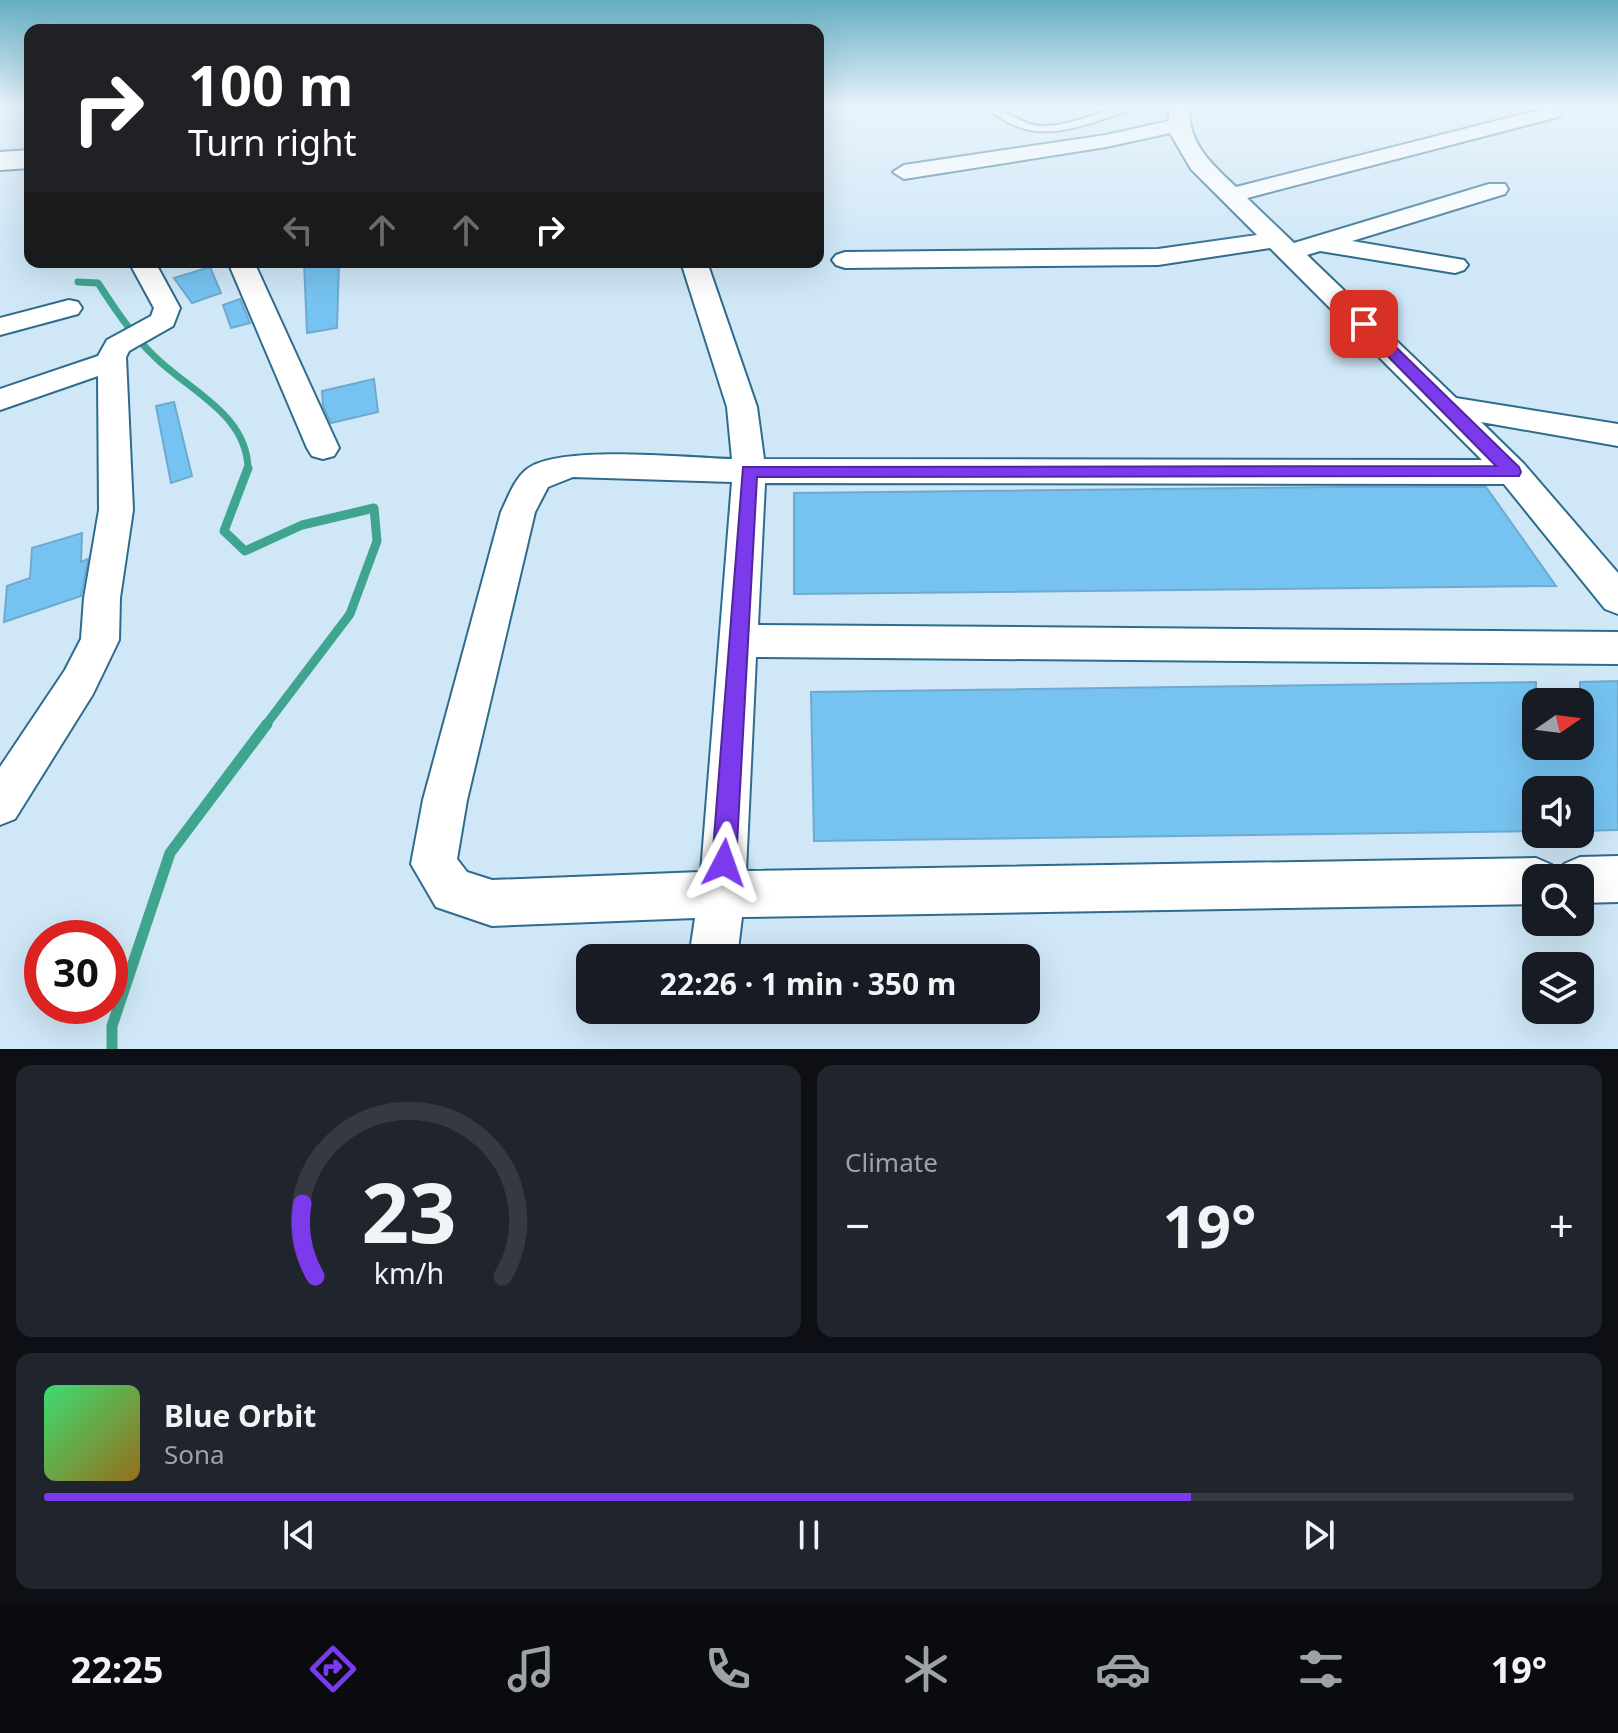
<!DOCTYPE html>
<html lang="en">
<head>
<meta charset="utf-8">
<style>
  :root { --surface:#171b24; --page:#20242c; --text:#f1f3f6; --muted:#9ea1a6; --line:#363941; --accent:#7c3aed }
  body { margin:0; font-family:"Noto Sans",sans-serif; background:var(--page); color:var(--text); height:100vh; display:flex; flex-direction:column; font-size:30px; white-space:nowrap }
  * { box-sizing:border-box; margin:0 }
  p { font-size:26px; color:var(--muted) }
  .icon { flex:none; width:44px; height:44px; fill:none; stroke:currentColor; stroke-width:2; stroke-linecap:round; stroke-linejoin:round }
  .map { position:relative; height:1049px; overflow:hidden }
  .sheet { display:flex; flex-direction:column; gap:16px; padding:16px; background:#0d0f14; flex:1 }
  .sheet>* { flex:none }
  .hud { position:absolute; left:24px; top:24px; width:800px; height:244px; border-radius:16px; box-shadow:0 8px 32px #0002; background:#202124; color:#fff; overflow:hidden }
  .needle { width:52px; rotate:76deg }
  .tools { position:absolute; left:1522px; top:688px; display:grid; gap:16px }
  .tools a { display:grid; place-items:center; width:72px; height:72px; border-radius:16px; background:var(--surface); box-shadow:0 8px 32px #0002; font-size:40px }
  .speed { position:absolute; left:24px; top:920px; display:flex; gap:16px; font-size:40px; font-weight:700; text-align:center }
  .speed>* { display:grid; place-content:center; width:104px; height:104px; border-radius:50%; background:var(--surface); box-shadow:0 8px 32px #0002; line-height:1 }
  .speed .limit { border:12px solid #d22; background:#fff; color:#111 }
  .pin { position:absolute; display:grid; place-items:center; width:68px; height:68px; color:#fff; margin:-34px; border-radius:16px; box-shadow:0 4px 12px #0006 }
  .me { position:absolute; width:88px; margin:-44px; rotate:4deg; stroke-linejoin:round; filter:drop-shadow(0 0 6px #0008) }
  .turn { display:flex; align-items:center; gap:28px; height:168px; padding:0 32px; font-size:36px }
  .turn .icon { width:104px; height:104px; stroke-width:2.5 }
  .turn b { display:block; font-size:56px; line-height:68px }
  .lanes { display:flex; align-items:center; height:76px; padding:0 32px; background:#0003; justify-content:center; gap:40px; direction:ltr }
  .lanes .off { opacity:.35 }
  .big { font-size:60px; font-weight:700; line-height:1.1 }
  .sheet .widget { flex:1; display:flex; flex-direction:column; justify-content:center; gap:12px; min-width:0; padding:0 28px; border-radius:16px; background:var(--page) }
  .sheet .dial { align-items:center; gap:0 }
  .dial svg { height:208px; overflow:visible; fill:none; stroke:var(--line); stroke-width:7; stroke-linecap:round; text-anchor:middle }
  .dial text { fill:var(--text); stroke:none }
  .song { display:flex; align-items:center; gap:24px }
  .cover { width:96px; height:96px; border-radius:12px; background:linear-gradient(135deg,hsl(140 70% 55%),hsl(40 70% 35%)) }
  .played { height:8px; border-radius:4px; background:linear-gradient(90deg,var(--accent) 75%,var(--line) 75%) }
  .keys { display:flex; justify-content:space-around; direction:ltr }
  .heat { display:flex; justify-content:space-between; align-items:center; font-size:44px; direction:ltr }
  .sheet .tiles { flex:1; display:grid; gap:16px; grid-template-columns:1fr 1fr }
  .widget:last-child { grid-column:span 2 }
  .trip { position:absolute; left:576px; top:944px; width:464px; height:80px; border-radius:16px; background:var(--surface); box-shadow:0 8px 32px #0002; font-weight:700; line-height:80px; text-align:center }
  .dock { display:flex; height:128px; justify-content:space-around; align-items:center; background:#090b0e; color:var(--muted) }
  .dock .icon { width:56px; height:56px }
  .dock .active { color:var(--accent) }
  .dock b { font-size:36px; color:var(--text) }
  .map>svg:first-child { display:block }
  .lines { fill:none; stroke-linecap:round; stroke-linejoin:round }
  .stream-far2 { stroke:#3fa58f; stroke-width:7 }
  .stream-far1 { stroke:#3fa58f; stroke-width:9 }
  .stream { stroke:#3fa58f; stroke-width:11 }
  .building { fill:#76c3f1; stroke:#6eaacf; stroke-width:2 }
  .service-casing { stroke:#2e6c8e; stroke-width:4 }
  .minor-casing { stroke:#2e6c8e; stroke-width:4 }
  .secondary-casing { stroke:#2e6c8e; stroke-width:4 }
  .service { fill:#fff; fill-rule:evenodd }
  .minor { fill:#fff; fill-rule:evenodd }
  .secondary { fill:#fff; fill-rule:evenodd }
  .route { fill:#7c3aed; stroke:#51269a; stroke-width:2 }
</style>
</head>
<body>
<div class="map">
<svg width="1618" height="1049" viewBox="0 0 1618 1049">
  <rect width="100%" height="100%" fill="#cfe7f7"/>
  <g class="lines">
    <path class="stream-far2" d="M 78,282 L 98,283 C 115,309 132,335 154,356 C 189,391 248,414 248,470"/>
    <polyline class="stream-far1" points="248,468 224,531 245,551 302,525 374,508 377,541 350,614 265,726"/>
    <polyline class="stream" points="112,1049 112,1026 170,853 267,724"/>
  </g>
  <g class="building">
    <polygon points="304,262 339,262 337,328 307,333"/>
    <polygon points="210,267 221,293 192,303 174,278"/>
    <polygon points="240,299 250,323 231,328 223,305"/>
    <polygon points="374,379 378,412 331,423 323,406 322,391"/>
    <polygon points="174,402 192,476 171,483 156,406"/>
    <polygon points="1340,487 1486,487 1556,586 794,594 794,493"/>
    <polygon points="82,533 81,562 88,559 81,596 4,622 7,586 30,578 32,548"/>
    <polygon points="1618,681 1618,830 1580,831 1580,790 1536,790 1536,831 814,841 811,692 1536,682 1536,746 1580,746 1580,682"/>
  </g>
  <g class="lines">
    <defs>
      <path id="service" d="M 984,106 C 1006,106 1020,127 1044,126 C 1076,126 1106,106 1138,106 C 1128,112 1114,115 1103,119 C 1056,135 1024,140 984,106 Z"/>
      <g id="minor">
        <path d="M 1169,106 L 1189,106 C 1188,144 1210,162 1236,187 L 1551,107 L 1558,109 L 1561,113 L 1558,117 L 1247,198 L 1294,243 L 1489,184 L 1505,184 L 1508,189 L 1505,194 L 1352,241 L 1464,260 L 1468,265 L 1464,270 L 1455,273 L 1320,251 L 1307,255 L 1456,398 L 1618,424 L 1618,446 L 1481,422 L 1524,464 L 1618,573 L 1618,614 L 1605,609 L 1504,484 L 765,483 L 758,625 L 1618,632 L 1618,664 L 756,657 L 746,871 L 1536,858 L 1552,865 L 1558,878 L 1536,878 L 1536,904 L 742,917 L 737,958 L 689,958 L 695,918 L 492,926 L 436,907 L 411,864 L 423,800 L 501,512 C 508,498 514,479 527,469 C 559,444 688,458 732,459 L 727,407 L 681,262 L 707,262 L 757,407 L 764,459 L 1482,460 L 1270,248 L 1158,265 L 845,268 L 836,265 L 832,260 L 836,255 L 845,252 L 1158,249 L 1257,235 L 1191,169 L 1170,133 L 1106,147 L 904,179 L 893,172 L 904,165 L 1106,135 L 1169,121 ZM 573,477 L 732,482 L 701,872 L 492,880 L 467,872 L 457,859 L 467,800 L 535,512 L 548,487 Z"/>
        <polygon points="129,262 155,262 180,308 173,326 129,351 126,357 133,510 120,598 119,640 93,694 15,819 0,825 0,767 65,670 81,639 84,598 99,510 98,376 0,410 0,389 98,356 107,340 151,316 154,308"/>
        <polygon points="228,262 254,262 339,448 334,456 323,459 312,456 307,448"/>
        <polygon points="69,300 78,302 82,308 78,314 0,335 0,318"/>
        <polygon points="1618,856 1618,902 1580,903 1580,878 1558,878 1564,864 1580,857"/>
      </g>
      <polygon id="secondary" points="30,150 30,168 0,170 0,152"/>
    </defs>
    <use href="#service" class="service-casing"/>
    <use href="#minor" class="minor-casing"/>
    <use href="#secondary" class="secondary-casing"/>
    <use href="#service" class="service"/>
    <use href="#minor" class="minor"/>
    <use href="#secondary" class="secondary"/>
  </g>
  <linearGradient id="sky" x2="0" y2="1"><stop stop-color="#64aec4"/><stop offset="0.42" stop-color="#e9f4fb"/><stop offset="1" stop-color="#e9f4fb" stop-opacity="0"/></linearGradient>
  <rect width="1618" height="253" fill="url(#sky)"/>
  <polygon class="route" points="1364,320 1369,321 1519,467 1521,472 1519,476 757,477 736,863 733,871 724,875 715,871 712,863 743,467 1496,466 1359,327 1359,321"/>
</svg>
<div class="tools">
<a><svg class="needle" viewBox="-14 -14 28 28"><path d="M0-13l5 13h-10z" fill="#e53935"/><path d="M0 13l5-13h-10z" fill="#9ea1a6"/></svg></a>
<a><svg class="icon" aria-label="sound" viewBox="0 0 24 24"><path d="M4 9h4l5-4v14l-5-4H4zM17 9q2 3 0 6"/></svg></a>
<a><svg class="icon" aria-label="search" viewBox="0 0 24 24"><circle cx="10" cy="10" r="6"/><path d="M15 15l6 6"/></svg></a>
<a><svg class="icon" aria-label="layers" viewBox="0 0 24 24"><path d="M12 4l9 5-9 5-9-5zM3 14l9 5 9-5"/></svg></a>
</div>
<div class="speed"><div class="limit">30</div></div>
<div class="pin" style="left:1364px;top:324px;background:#d93025"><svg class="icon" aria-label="arrive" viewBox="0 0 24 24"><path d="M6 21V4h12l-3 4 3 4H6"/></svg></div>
<svg class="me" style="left:724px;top:863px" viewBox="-20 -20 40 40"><path d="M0-17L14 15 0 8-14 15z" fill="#7c3aed" stroke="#fff" stroke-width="4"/></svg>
<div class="trip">22:26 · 1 min · 350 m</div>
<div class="hud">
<div class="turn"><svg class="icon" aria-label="right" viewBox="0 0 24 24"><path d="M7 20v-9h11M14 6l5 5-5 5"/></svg><div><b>100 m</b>Turn right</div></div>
<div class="lanes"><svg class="icon off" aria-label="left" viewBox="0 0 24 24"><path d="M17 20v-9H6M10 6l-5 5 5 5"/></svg><svg class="icon off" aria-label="ahead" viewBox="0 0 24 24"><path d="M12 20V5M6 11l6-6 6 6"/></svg><svg class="icon off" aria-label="ahead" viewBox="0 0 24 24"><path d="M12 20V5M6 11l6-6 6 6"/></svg><svg class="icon" aria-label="right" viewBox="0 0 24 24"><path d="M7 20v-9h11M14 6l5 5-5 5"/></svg></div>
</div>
</div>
<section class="sheet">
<div class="tiles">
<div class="widget dial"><svg viewBox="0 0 100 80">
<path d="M14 69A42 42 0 1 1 86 69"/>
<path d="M14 69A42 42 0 0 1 9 41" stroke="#7c3aed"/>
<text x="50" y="56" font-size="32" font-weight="700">23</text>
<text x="50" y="72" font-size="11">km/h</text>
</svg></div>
<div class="widget"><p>Climate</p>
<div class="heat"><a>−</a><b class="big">19°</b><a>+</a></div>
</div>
<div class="widget">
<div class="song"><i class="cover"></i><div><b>Blue Orbit</b><p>Sona</p></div></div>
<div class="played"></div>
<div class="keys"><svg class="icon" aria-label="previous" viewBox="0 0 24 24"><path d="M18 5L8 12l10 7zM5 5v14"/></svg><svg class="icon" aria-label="pause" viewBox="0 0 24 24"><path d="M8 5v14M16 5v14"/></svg><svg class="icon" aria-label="next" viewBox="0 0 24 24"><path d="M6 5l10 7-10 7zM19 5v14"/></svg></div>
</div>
</div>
</section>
<nav class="dock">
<b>22:25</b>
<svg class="icon active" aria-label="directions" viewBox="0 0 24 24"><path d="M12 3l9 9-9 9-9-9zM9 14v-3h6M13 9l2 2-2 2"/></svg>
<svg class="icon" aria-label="music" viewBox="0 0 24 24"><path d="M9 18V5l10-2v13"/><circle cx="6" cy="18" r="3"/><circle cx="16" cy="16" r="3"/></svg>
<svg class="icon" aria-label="phone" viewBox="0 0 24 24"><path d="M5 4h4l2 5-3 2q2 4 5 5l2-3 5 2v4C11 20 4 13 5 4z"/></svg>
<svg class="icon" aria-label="climate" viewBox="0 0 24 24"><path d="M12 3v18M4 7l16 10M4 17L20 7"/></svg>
<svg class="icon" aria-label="car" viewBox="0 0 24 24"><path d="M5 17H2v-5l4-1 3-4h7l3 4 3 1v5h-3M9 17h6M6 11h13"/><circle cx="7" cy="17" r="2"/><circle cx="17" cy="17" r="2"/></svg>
<svg class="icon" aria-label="filters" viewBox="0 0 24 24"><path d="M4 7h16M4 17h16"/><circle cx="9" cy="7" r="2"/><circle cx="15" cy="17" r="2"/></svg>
<b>19°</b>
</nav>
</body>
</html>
